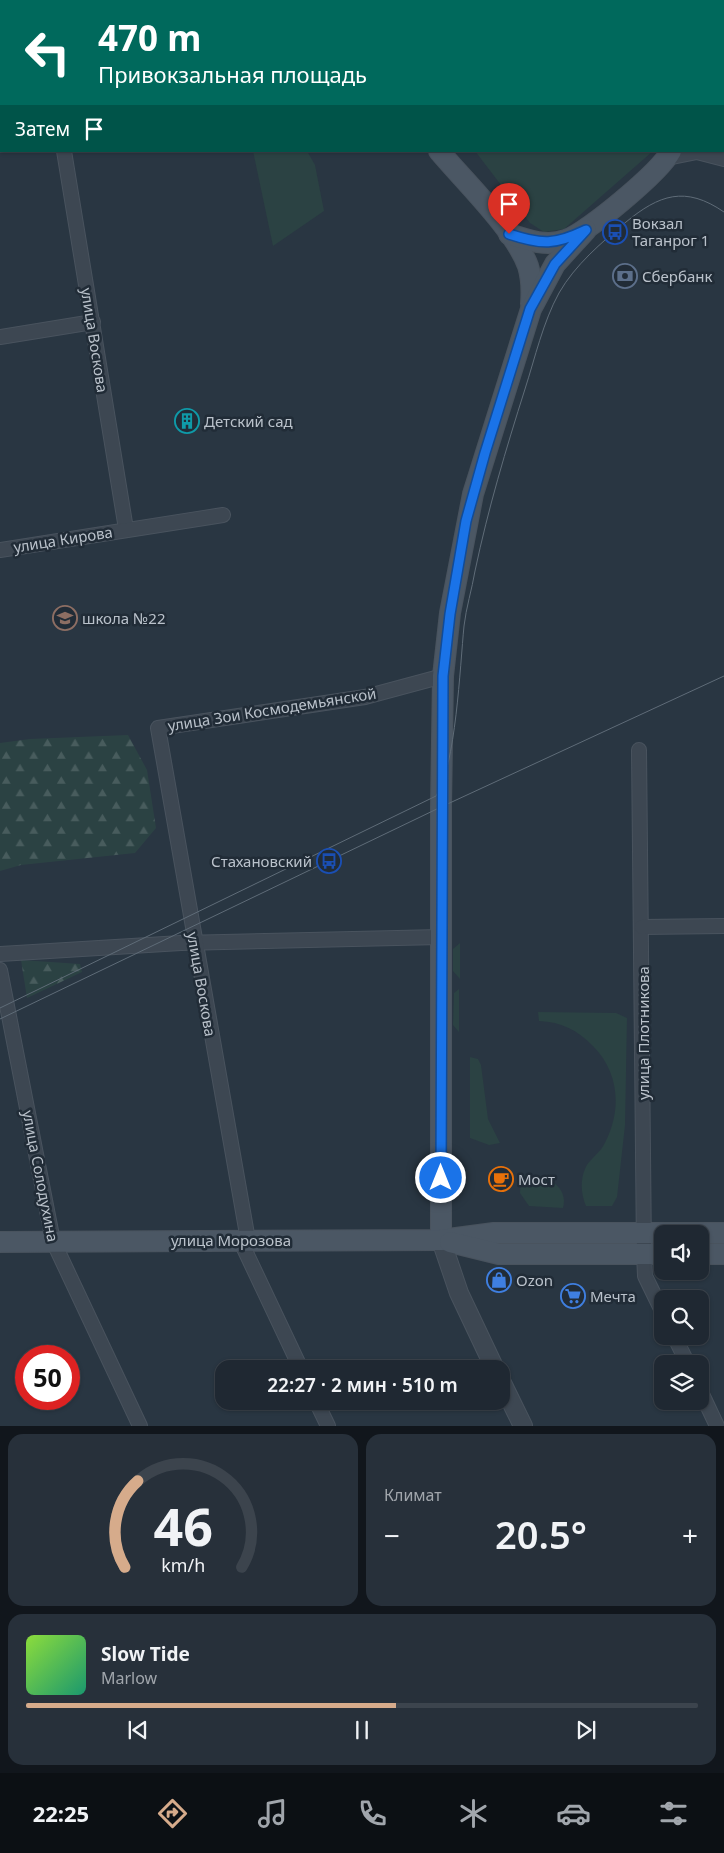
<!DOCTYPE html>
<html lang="ru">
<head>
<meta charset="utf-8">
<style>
  :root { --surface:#1f2832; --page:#27303a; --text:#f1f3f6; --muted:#a1a6ac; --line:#3c444d; --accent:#d6ab8b }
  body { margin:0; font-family:"Noto Sans",sans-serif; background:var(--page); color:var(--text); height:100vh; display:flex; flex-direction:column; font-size:19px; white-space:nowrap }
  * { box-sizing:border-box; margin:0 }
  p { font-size:16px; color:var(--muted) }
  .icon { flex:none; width:28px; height:28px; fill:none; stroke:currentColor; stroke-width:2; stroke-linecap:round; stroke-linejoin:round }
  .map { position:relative; height:1426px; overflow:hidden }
  .side { display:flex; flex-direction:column; gap:8px; padding:8px; background:#11161c; flex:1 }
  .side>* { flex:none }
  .banner { position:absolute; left:0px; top:0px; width:725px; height:152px; box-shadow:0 1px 4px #0004,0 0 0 1px var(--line); background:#00695c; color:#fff; overflow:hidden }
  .tools { position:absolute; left:654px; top:1225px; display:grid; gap:10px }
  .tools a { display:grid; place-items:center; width:55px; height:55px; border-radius:10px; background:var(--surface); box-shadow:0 1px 4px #0004,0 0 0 1px var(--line); font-size:25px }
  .speed { position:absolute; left:15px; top:1345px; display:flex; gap:10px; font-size:25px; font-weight:700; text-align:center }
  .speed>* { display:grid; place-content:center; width:65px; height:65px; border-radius:50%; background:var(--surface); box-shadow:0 1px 4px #0004,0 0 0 1px var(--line); line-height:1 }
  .speed .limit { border:8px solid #d22; background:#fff; color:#111 }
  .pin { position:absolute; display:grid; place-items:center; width:42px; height:42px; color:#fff; margin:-51px -21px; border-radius:50% 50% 50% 0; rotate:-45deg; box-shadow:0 0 5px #0007 }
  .pin .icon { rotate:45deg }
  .me { position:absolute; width:55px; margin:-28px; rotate:0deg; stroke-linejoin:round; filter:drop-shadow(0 0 4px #0008) }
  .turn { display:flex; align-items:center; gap:18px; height:105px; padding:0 15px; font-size:22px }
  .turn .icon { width:65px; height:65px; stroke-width:2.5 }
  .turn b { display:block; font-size:35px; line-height:42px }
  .then { display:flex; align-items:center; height:48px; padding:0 15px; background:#0003; gap:10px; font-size:19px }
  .big { font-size:38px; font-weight:600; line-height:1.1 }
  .side .card { flex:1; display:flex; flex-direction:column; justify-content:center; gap:8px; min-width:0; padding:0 18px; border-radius:15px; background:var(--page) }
  .side .dial { align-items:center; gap:0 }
  .dial svg { height:130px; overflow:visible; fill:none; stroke:var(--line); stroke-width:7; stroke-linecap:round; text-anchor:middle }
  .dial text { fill:var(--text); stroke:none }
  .song { display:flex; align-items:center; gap:15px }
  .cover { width:60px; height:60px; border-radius:8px; background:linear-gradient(135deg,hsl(90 70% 55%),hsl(160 70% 35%)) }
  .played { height:5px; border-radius:2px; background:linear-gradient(90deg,var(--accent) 55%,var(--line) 55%) }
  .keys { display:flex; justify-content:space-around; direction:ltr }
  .heat { display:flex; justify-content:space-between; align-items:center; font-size:28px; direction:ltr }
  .side .tiles { flex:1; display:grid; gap:8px; grid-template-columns:1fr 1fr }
  .card:last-child { grid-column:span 2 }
  .trip { position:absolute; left:215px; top:1360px; width:295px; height:50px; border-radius:15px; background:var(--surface); box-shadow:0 1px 4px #0004,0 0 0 1px var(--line); font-weight:600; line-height:50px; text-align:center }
  .menu { display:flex; height:80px; justify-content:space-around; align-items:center; background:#0c1014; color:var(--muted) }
  .menu .icon { width:35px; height:35px }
  .menu .on { color:var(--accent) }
  .menu b { font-size:22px; color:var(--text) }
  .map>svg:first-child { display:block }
  .green { fill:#2b4243 }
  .forest { fill:url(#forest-firs) }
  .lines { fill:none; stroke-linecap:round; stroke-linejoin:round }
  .minor-casing { stroke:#49535e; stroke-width:16 }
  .tertiary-casing { stroke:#49535e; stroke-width:20 }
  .secondary-casing { stroke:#49535e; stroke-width:22 }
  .minor { stroke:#3d4752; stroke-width:14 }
  .tertiary { stroke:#3d4752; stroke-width:18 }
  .secondary { stroke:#4b5764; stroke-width:20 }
  .tram { stroke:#5f6c78; stroke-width:1 }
  .route-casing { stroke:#114b97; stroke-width:12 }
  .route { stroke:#1a73e8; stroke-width:9 }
  .labels { text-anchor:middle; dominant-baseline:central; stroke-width:5; stroke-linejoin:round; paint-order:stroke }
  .poi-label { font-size:15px; fill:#bac2cb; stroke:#212c37; text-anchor:start }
  .street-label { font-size:15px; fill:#bac2cb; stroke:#212c37 }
</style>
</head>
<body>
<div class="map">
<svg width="724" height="1426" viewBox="0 0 724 1426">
  <defs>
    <pattern id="forest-firs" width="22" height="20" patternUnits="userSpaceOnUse" patternTransform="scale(1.25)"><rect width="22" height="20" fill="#2b4243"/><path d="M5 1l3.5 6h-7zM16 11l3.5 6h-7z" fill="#485c5d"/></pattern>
  </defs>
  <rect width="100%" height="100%" fill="#293642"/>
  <g class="green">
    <polygon points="253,151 307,151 315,165 324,211 273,246"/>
    <polygon points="475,151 653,151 564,229 544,232 530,223"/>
    <polygon points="460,943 460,979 453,971 453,949"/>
    <polygon points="459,989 459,1032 453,1025 454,993"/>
    <path d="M 538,1012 L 616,1013 L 627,1018 L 625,1125 L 617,1197 L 612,1206 L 586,1206 C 581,1195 580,1180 585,1169 C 588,1161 597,1155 602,1148 C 622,1115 621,1074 593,1046 C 577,1030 562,1022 539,1021 Z"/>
    <polygon points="470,1057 478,1059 481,1065 488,1119 500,1143 489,1145 470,1138"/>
    <path d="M 525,1175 C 545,1174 569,1186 563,1208 L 529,1206 L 520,1193 L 521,1177 Z"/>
  </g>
  <g class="forest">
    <polygon points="128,735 147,770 156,828 135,853 21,865 0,871 0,743 30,739"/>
    <polygon points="21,960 80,964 82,972 27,998"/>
  </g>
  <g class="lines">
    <defs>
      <g id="minor">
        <polyline points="39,0 40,1"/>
        <polyline points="607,0 608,1"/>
        <polyline points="64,151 126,529"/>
        <polyline points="667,158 697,152 724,159"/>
        <polyline points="0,337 93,322"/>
        <polyline points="0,550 223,515"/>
        <polyline points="639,750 644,1253 645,1276 662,1311"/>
        <polyline points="642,927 724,926"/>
        <polyline points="0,954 181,943 441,937"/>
        <polyline points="0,970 53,1241 140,1426"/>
        <polyline points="240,1240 301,1369"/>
        <polyline points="248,1240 158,728 365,697 443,676"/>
        <polyline points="674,1336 688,1364"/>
        <polyline points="700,1390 717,1426"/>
        <polyline points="316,1401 328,1426"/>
      </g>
      <g id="tertiary">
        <polyline points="441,1240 459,1293 495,1369"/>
        <polyline points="501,1381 523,1426"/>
      </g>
      <g id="secondary">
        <polyline points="578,0 579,1"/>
        <polyline points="377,1 379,0"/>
        <polyline points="0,82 1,82"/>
        <polyline points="0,111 1,111"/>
        <path d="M 439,151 C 465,182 515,230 528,266 C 532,279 532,291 531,304"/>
        <path d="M 509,234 C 527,240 546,247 566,240 C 588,232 660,172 671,151"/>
        <polyline points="441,1240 441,807 443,676 450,613 473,494 531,309 555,264 586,230"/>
        <polyline points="0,1242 441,1240 494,1233 724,1233"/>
        <polyline points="450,1242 499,1254 662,1254"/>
        <polyline points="700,1254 724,1254"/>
      </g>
    </defs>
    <use href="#minor" class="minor-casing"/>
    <use href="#tertiary" class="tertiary-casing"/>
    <use href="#secondary" class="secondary-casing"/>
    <use href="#minor" class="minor"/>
    <use href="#tertiary" class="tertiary"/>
    <use href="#secondary" class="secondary"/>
    <g class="tram">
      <path d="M 0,1008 L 436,796 C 456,766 460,666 464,626 C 466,608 472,589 475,571 C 488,509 506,449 525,389 C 535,358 543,322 559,293 C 575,265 601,243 626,222 C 659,195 685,185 724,212"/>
      <polyline points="0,1019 441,807 724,676"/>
    </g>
  </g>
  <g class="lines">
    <defs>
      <path id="route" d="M 441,1178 L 443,676 L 450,614 L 466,521 L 485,453 L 530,309 L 555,264 L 586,230 C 555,245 542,245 509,234"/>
    </defs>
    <use href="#route" class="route-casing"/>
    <use href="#route" class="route"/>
  </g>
  <defs>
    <symbol id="bus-ring" viewBox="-11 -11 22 22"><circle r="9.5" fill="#212c37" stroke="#1a4fb4" stroke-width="1.5"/><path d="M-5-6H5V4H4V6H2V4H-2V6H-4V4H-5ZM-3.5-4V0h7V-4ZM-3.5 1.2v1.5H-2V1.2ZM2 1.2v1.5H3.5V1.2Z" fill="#1a4fb4"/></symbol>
    <symbol id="bank-ring" viewBox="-11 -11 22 22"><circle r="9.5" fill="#212c37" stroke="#5c6f8a" stroke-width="1.5"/><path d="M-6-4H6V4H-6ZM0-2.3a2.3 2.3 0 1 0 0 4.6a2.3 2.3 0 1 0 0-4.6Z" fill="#5c6f8a"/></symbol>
    <symbol id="building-ring" viewBox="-11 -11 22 22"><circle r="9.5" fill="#212c37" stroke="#0f9aa8" stroke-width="1.5"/><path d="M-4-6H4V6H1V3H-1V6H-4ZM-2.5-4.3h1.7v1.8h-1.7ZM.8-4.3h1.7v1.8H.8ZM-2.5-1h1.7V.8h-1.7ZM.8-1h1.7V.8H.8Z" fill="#0f9aa8"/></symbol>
    <symbol id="school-ring" viewBox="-11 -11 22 22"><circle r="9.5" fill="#212c37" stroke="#8d6e63" stroke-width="1.5"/><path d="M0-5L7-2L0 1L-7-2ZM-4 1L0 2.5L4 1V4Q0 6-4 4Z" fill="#8d6e63"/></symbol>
    <symbol id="cafe-ring" viewBox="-11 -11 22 22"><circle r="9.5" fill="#212c37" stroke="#e8710a" stroke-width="1.5"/><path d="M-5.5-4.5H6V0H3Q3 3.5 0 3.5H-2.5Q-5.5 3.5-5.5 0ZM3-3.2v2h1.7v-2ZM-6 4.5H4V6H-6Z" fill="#e8710a"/></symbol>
    <symbol id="shop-ring" viewBox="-11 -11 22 22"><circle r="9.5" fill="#212c37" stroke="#3f7fe0" stroke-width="1.5"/><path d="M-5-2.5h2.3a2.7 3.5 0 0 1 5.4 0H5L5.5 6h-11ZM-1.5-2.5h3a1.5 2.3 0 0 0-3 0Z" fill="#3f7fe0"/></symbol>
    <symbol id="supermarket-ring" viewBox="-11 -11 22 22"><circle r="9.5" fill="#212c37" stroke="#3f7fe0" stroke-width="1.5"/><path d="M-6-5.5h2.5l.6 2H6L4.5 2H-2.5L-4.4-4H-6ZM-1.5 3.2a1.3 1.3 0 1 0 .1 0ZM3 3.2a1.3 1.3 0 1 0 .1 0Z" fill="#3f7fe0"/></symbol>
  </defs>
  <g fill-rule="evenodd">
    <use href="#bus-ring" x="601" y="218" width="28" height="28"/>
    <use href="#bank-ring" x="611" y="262" width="28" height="28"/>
    <use href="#building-ring" x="173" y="407" width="28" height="28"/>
    <use href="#school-ring" x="51" y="604" width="28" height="28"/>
    <use href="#bus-ring" x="315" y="847" width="28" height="28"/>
    <use href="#cafe-ring" x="487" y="1165" width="28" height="28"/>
    <use href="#shop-ring" x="485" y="1266" width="28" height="28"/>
    <use href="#supermarket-ring" x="559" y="1282" width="28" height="28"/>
  </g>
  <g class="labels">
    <g class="poi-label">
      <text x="632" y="223">Вокзал<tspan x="632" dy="17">Таганрог 1</tspan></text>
      <text x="642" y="276">Сбербанк</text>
      <text x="204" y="421">Детский сад</text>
      <text x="82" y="618">школа №22</text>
      <text x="312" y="861" text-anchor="end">Стахановский</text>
      <text x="518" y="1179">Мост</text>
      <text x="516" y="1280">Ozon</text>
      <text x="590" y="1296">Мечта</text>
    </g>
    <g class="street-label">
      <text transform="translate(95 340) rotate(81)">улица Воскова</text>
      <text transform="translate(63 539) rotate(-9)">улица Кирова</text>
      <text transform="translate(272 709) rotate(-9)">улица Зои Космодемьянской</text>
      <text transform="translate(202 984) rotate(80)">улица Воскова</text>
      <text transform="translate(643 1033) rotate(-90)">улица Плотникова</text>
      <text transform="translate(41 1176) rotate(79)">улица Солодухина</text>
      <text x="231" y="1240">улица Морозова</text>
    </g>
  </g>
</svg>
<div class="tools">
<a><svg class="icon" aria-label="sound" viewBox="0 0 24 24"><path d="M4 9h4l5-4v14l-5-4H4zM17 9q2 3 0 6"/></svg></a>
<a><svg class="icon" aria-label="search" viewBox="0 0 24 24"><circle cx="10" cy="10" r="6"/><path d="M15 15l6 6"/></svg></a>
<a><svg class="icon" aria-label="layers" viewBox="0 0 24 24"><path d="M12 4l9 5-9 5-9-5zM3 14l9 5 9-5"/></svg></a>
</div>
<div class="speed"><div class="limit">50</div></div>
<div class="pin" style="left:509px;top:234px;background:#d93025"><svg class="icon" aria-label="arrive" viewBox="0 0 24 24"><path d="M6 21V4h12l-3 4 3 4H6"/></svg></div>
<svg class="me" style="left:441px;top:1178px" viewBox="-20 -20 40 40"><circle r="17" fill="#1a73e8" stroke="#fff" stroke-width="3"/><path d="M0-11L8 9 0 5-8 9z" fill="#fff"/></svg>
<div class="trip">22:27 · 2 мин · 510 m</div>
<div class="banner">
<div class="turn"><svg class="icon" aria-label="left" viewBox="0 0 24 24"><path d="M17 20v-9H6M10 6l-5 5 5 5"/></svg><div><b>470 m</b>Привокзальная площадь</div></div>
<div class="then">Затем<svg class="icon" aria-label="arrive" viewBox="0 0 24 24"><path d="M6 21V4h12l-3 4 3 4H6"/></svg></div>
</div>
</div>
<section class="side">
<div class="tiles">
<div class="card dial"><svg viewBox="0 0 100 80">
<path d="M14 69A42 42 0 1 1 86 69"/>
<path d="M14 69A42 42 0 0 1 22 16" stroke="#d6ab8b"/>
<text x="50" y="56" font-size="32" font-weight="700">46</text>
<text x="50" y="72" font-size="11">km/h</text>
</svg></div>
<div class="card"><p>Климат</p>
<div class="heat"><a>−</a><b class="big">20.5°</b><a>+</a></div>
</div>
<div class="card">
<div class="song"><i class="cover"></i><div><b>Slow Tide</b><p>Marlow</p></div></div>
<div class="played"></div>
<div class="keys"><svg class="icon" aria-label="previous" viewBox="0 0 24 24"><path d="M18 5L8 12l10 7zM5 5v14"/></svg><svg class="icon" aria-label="pause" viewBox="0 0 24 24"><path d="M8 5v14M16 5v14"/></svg><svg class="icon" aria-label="next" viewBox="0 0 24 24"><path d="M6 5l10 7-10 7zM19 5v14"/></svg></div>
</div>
</div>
</section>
<nav class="menu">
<b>22:25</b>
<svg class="icon on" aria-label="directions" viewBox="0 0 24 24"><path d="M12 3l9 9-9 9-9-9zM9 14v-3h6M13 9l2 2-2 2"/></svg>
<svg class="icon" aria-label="music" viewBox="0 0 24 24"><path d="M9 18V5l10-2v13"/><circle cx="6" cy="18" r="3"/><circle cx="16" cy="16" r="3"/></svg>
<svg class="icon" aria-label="phone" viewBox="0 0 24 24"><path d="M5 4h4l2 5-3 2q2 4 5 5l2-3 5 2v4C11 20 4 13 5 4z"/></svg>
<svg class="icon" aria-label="climate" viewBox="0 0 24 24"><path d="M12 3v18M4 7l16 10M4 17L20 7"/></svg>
<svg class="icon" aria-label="car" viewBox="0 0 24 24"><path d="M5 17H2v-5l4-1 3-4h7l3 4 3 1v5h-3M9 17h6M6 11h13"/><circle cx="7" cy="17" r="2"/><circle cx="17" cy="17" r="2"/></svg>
<svg class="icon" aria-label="filters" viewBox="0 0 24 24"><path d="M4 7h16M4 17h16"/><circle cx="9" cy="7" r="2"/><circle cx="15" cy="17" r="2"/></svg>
</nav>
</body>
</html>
